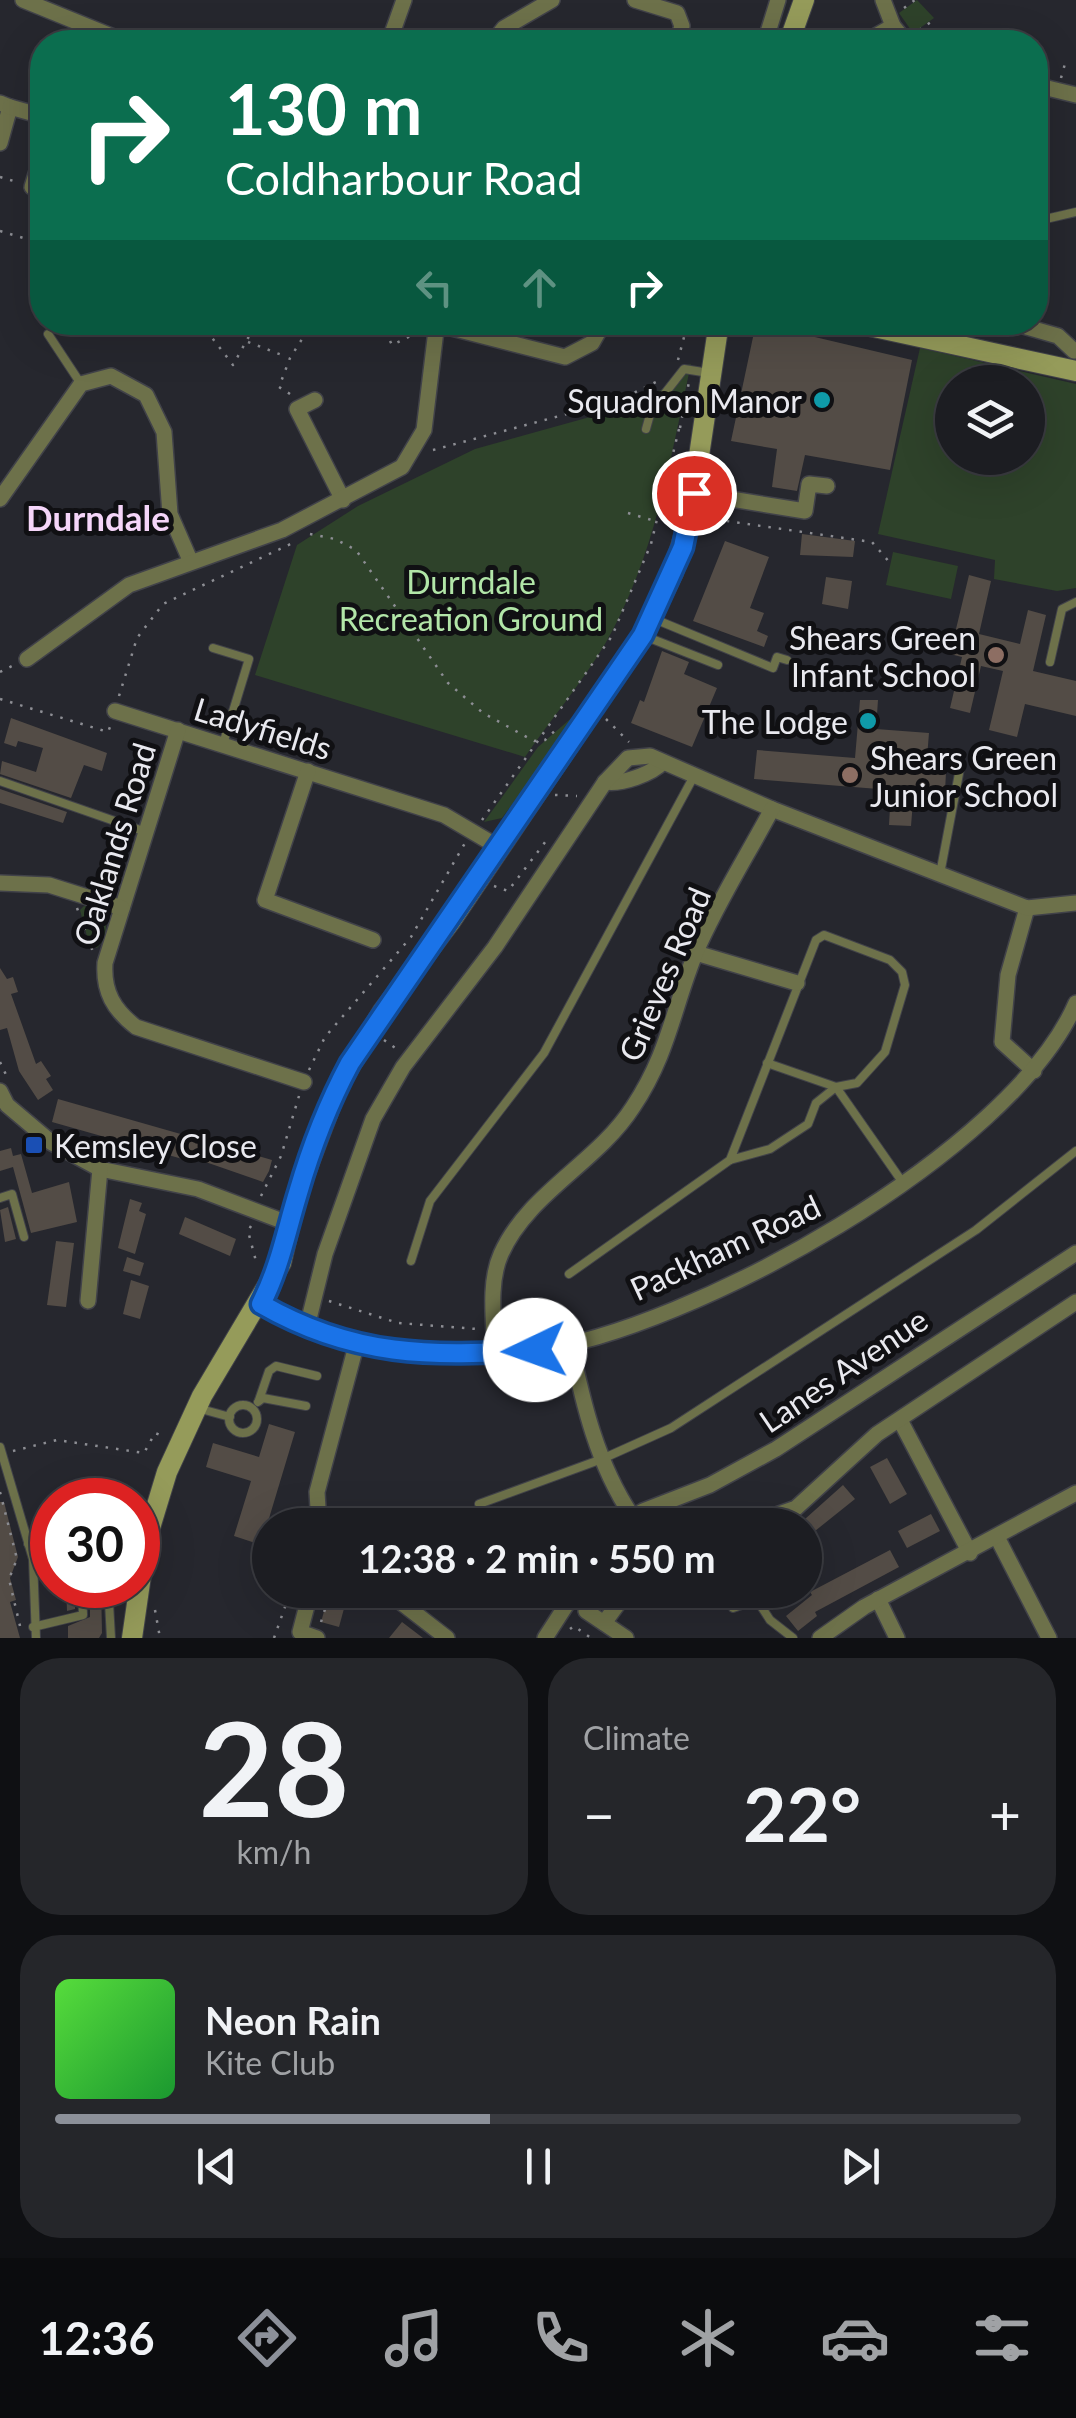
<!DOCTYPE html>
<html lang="en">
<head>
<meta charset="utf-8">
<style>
  :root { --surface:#1c1d22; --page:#25262a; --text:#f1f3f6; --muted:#a0a2a5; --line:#3a3b40; --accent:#8c9099 }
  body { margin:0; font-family:Lato,sans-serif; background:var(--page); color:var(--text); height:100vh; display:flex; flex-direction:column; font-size:38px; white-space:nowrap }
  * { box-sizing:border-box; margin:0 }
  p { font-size:32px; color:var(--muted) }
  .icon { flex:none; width:55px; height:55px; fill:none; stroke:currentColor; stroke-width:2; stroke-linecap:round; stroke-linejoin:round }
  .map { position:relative; height:1638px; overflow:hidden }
  .side { display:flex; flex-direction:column; gap:20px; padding:20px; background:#0f1013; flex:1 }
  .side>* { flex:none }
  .guide { position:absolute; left:30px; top:30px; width:1018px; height:305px; border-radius:40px; box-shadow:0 10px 40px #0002,0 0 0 2px var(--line); background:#0b6e4f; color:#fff; overflow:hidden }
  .fabs { position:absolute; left:935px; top:365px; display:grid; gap:20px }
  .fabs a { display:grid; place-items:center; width:110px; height:110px; border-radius:50%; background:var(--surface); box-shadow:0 10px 40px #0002,0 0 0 2px var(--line); font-size:50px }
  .speed { position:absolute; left:30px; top:1478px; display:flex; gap:20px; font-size:50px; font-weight:700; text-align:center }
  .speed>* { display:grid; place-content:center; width:130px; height:130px; border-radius:50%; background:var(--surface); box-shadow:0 10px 40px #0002,0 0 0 2px var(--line); line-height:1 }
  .speed .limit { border:15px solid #d22; background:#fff; color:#111 }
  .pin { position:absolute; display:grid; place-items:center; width:85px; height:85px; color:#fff; margin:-42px; border:5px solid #fff; border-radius:50%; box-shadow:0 2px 10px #0007 }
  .me { position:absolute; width:110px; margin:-55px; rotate:267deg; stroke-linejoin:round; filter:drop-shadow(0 0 8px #0008) }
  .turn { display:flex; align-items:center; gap:35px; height:210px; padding:0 30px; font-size:45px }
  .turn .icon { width:130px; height:130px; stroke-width:2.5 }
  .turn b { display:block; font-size:70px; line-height:85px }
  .lanes { display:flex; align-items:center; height:95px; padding:0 30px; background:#0003; justify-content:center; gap:50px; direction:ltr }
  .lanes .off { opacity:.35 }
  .big { font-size:75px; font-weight:700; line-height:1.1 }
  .side .card { flex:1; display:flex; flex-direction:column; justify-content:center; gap:15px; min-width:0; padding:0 35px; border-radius:40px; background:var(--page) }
  .side .dial { align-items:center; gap:0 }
  .dial b { font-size:130px; line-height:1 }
  .song { display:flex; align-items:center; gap:30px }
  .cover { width:120px; height:120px; border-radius:15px; background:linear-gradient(135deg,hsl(110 70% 55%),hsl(130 70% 35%)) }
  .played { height:10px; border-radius:5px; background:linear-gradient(90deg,var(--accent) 45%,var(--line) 45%) }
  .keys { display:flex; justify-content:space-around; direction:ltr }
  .heat { display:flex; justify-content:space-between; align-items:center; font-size:55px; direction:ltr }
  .side .tiles { flex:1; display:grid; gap:20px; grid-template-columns:1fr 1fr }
  .card:last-child { grid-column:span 2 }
  .trip { position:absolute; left:252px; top:1508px; width:570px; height:100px; border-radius:50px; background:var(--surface); box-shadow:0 10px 40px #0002,0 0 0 2px var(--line); font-weight:700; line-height:100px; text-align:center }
  .tab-bar { display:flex; height:160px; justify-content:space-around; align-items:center; background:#0b0c0e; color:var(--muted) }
  .tab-bar .icon { width:70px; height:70px }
  .tab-bar .on { color:var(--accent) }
  .tab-bar b { font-size:45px; color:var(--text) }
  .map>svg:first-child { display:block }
  .green { fill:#2e422a; fill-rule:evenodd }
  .building { fill:#534c46 }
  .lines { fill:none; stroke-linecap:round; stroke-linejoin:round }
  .lane-casing { stroke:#414249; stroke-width:10 }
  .street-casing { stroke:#414249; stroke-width:18 }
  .secondary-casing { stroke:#414249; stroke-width:22 }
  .path { stroke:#8d8e94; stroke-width:2.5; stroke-dasharray:2.5 8; stroke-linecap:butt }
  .lane { stroke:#6d714a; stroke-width:8 }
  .street { stroke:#6d714a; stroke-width:15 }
  .secondary { stroke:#959b5a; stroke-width:20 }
  .route-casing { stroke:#114b97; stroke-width:25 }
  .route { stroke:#1a73e8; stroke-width:18 }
  .culture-dot { fill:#0f9aa8; stroke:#101013; stroke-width:4 }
  .education-dot { fill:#8d6e63; stroke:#101013; stroke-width:4 }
  .transit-dot { fill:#1a4fb4; stroke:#101013; stroke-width:4 }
  .labels { text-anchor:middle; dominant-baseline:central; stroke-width:10; stroke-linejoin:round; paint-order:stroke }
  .poi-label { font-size:32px; fill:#e9e9ef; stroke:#101013; text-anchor:end }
  .park-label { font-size:32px; fill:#b2e6a8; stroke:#101013 }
  .street-label { font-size:32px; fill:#e9e9ef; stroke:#101013 }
  .neighbourhood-label { font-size:35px; font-weight:bold; fill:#f5d5f9; stroke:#101013 }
</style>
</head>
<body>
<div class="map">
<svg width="1076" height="1638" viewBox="0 0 1076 1638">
  <rect width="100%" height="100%" fill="#26272e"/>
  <g class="green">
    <polygon points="917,0 934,18 913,33 899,13"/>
    <path d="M 920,348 L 1076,384 L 1076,588 L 1057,591 L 994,579 L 995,560 L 878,534 ZM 952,382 L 1028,382 L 1028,458 L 952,458 Z"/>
    <path d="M 691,364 C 670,460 655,557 605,644 C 582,683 551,719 525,757 L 255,675 L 297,545 L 358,506 L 475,449 L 615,410 L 663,389 L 682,366 Z"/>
    <polygon points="893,552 958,566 951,599 886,585"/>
    <polygon points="584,707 502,818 484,822 538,747"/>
    <path d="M 84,906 C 107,911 113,932 97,948 L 89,944 L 80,910 Z"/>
  </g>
  <g class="building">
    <polygon points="756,323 912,360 890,470 805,455 797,491 772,487 777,449 731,441"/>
    <polygon points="802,534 855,541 853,557 800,555"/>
    <polygon points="725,541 769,557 750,608 764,613 757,631 768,636 764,647 693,621"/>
    <polygon points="969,575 991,581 979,634 1020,644 1028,610 1046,615 1033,671 1076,681 1076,716 1025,704 1017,737 989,730 1003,671 981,666 970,713 950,708 962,657 950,654"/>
    <polygon points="826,577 852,581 848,609 822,604"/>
    <polygon points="662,651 689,662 684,674 717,688 692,747 631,723 640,700 644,702"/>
    <polygon points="860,700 878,700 876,729 929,733 926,770 946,772 945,792 914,789 911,826 889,825 891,790 754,779 757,750 855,758"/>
    <polygon points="11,718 107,753 102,771 84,765 71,798 0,774 2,761 36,772 43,748 18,741 16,747 4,743"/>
    <polygon points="0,789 67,812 63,823 0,803"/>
    <polygon points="0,968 7,979 13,977 18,992 11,994 36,1064 41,1061 51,1076 46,1079 53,1090 38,1100 19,1071 7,1028 0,1030"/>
    <polygon points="58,1099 272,1160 269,1171 263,1182 194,1158 193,1162 52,1122"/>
    <polygon points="11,1148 13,1156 21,1154 32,1193 69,1182 77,1222 31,1233 13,1167 0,1171 0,1151"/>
    <polygon points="130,1199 142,1203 139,1211 146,1214 135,1254 118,1248"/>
    <polygon points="8,1207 16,1239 5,1242 0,1210"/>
    <polygon points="185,1217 236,1239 230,1256 179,1234"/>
    <polygon points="56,1241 74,1243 66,1307 47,1305"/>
    <polygon points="127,1257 144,1263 140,1276 123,1271"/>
    <polygon points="131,1280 149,1286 140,1319 123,1314"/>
    <polygon points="269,1424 295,1432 261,1545 234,1536 251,1481 206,1467 213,1443 259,1457"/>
    <polygon points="887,1458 907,1494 890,1504 870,1467"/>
    <polygon points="843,1485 855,1499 805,1539 805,1519"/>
    <polygon points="0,1502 4,1502 18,1557 10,1578 16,1600 10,1602 20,1638 0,1638"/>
    <polygon points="931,1514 940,1531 907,1548 898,1531"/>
    <polygon points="890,1550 899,1567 815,1612 817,1616 798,1631 786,1616 812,1595 810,1592"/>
    <polygon points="66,1585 75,1585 75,1609 67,1611"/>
    <polygon points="90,1585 101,1585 102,1633 99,1638 68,1638 68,1626 90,1617"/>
    <polygon points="330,1590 349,1590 339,1627 321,1622"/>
    <polygon points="402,1622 423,1638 389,1638"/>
  </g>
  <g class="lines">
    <defs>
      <g id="lane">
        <polyline points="1035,214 1050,218 1076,212"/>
        <polyline points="48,334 81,384"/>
        <polyline points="646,429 651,411 684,369 709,373"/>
        <polyline points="652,618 773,668 777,657 787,660"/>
        <polyline points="647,637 718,665"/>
        <polyline points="213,648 249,659 223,744"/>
        <polyline points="1050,662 1062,609 1076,602"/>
        <polyline points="0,781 146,832"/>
        <polyline points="940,874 961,763"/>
        <polyline points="767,1063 836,1087 903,1183"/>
        <polyline points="0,1198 12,1194 24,1237"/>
        <polyline points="411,1261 430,1201 544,1053 694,776"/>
        <polyline points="569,1274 730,1160 770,1149 808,1124 816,1103 836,1087 857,1083 885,1052 905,985 902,972 890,960 824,935 816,940 730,1160"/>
        <polyline points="259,1400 269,1371 276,1366 317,1376"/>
        <polyline points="258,1402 263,1398 306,1406"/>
        <circle cx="243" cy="1419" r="14"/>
        <polyline points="201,1409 230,1417"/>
        <polyline points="0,1447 33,1559 36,1638"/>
        <polyline points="479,1504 602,1459 671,1428 976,1230 1076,1151"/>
        <polyline points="28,1544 52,1536"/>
        <polyline points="108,1585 111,1638"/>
        <polyline points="757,1600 770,1620 793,1638"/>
        <polyline points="733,1608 773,1594"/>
        <polyline points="33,1627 83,1615 82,1585"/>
      </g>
      <g id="street">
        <polyline points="23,0 126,42"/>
        <polyline points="635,0 677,13 682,26 677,42"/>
        <polyline points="883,0 893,26 906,42"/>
        <polyline points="389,42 404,0"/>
        <polyline points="493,42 504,28 552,0"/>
        <polyline points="765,42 778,0"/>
        <polyline points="865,42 893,26"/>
        <polyline points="1035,85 1076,95"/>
        <polyline points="0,103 10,107 0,143"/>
        <polyline points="10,107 42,116"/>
        <polyline points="32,187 42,155"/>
        <polyline points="1009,322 1058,336 1074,351"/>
        <polyline points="436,324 565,357 592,343 604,322"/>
        <polyline points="315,400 297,409 343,500"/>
        <polyline points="694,493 805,511 809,484 827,486"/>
        <polyline points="0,499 81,384 111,376 146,395 164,432 170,514 190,560"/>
        <polyline points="27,659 129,585 282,530 402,467 424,430 437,322"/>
        <polyline points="115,711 444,815 500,848"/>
        <path d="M 178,730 L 105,963 C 103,992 114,1010 136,1027 L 304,1082"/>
        <polyline points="308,771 265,900 373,940"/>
        <path d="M 605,782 C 621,785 652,774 663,762"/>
        <polyline points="0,883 49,885 122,908"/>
        <polyline points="1027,908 1008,975 1002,1042 1034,1071"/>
        <polyline points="696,953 797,983"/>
        <polyline points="0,1091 7,1105 52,1143 100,1169 198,1189 290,1224"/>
        <polyline points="88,1301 100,1169"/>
        <path d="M 261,1304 C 347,1352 435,1363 533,1351 C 690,1331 1012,1152 1076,1003"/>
        <polyline points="307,1327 325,1254 373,1119 403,1067 495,947 605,782 628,758 650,756 772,809 1027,908 1076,903"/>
        <path d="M 570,1342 C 583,1403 597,1464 632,1516"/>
        <path d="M 495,1353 C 494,1322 488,1283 501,1254 C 528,1193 597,1163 633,1107 C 669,1053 673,1008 696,952 C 717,903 747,856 772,809"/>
        <polyline points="901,1422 970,1553"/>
        <polyline points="319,1525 317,1492 356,1346"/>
        <polyline points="619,1525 643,1511 710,1485 776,1449 1076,1253"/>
        <polyline points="748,1525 796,1508 877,1434 1076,1302"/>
        <polyline points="997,1537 1049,1638"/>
        <polyline points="311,1590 300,1632 317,1638"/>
        <polyline points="385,1590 447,1638"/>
        <polyline points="878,1599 897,1638"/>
        <polyline points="586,1611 626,1638"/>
        <polyline points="604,1623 628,1590"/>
        <polyline points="545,1638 576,1590"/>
        <polyline points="820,1638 864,1607 1076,1493"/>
      </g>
      <g id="secondary">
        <polyline points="789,42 804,0"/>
        <polyline points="851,322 1076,371"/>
        <polyline points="132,1638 146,1541 167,1472 202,1396 281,1263 296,1197 338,1086 383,1011 450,922 643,635 673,573 690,516 719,322"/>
      </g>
    </defs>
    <use href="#lane" class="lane-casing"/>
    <use href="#street" class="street-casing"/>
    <use href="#secondary" class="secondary-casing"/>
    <g class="path">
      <polyline points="904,8 915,0"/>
      <polyline points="919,30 934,20"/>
      <polyline points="1061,78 1066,60"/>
      <polyline points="0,177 17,182"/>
      <polyline points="0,231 30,240"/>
      <polyline points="32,240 42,203"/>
      <polyline points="33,242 42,263"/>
      <polyline points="200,322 233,365 257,322"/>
      <polyline points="381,322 392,345 421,331"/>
      <polyline points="248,342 287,357"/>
      <polyline points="678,360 688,322"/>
      <polyline points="290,394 279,387 290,358 313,322"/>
      <polyline points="680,428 689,382"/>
      <polyline points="433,450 619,400 658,381"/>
      <polyline points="628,513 655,521"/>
      <polyline points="706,518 872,542 891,564"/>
      <polyline points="310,534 335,539 356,550 448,683 483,713 534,741 545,740 559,727"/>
      <polyline points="0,672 12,666"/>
      <polyline points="119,696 137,638 163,604 297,541"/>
      <polyline points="0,699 108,732 110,727"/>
      <polyline points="606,719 629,742"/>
      <polyline points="555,795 577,796"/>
      <polyline points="482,820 612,636 651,544 679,429"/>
      <polyline points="494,886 508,891 546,841"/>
      <polyline points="77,908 93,952"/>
      <polyline points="384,1040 398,1050"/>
      <polyline points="0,1062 8,1079"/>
      <polyline points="309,1070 325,1037 411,937 465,843"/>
      <polyline points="261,1196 281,1156 299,1096"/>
      <polyline points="251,1226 248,1231 257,1265"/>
      <polyline points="329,1301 398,1323 477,1329"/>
      <polyline points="13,1451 57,1440 144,1453 155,1433 165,1437"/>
      <polyline points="0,1492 17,1559 9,1579 20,1626"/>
      <polyline points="713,1525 731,1521"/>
      <polyline points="155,1610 160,1638"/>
      <polyline points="321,1622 331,1590"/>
      <polyline points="570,1629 574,1626 591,1638"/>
      <polyline points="274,1638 291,1590"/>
    </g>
    <use href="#lane" class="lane"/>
    <use href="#street" class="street"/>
    <use href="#secondary" class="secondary"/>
  </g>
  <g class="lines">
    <defs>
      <path id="route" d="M 535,1350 C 431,1357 353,1357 261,1304 C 280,1267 286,1232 298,1193 C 311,1148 328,1104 350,1063 L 643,635 L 683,547 L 694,493"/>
    </defs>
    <use href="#route" class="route-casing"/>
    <use href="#route" class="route"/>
  </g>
  <g class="culture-dot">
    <circle cx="822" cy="400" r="10"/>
    <circle cx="868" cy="721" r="10"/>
  </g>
  <g class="education-dot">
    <circle cx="996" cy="655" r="10"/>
    <circle cx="850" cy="775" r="10"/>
  </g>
  <rect class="transit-dot" x="24" y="1135" width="20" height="20" rx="5"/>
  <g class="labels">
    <g class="poi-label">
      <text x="802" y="400">Squadron Manor</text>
      <text x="976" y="637">Shears Green<tspan x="976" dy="37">Infant School</tspan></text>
      <text x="848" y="721">The Lodge</text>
      <text x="870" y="757" text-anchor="start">Shears Green<tspan x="870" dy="37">Junior School</tspan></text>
      <text x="54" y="1145" text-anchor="start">Kemsley Close</text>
    </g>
    <g class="park-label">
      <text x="471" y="581">Durndale<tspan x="471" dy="37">Recreation Ground</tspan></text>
    </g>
    <g class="street-label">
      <text transform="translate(263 728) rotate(17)">Ladyfields</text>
      <text transform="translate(114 844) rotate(-73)">Oaklands Road</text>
      <text transform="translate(664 974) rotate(-67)">Grieves Road</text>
      <text transform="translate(725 1247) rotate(-25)">Packham Road</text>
      <text transform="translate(843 1370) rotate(-34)">Lanes Avenue</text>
    </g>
    <g class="neighbourhood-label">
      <text x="98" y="517">Durndale</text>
    </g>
  </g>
</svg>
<div class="fabs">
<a><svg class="icon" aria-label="layers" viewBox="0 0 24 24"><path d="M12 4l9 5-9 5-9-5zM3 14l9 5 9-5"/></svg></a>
</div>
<div class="speed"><div class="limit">30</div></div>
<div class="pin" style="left:694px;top:493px;background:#d93025"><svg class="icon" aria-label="arrive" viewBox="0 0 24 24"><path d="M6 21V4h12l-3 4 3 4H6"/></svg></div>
<svg class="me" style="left:535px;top:1350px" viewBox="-20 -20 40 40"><circle r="19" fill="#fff"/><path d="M0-13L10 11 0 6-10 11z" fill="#1a73e8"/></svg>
<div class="trip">12:38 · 2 min · 550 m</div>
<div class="guide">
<div class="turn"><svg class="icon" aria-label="right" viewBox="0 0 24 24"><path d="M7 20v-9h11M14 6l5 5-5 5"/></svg><div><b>130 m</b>Coldharbour Road</div></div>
<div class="lanes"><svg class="icon off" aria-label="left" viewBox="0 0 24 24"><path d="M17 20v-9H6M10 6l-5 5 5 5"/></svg><svg class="icon off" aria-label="ahead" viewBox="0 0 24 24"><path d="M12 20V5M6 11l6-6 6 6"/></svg><svg class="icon" aria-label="right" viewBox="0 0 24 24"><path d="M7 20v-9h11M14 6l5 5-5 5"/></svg></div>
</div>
</div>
<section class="side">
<div class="tiles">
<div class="card dial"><b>28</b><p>km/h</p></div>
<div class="card"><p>Climate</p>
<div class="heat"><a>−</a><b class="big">22°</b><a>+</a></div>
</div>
<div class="card">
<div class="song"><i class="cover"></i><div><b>Neon Rain</b><p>Kite Club</p></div></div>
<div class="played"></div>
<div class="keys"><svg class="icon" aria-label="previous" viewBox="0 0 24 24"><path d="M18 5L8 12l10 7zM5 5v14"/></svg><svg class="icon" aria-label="pause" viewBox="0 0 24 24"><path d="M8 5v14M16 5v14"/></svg><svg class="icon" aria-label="next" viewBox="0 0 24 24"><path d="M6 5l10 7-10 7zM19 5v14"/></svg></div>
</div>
</div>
</section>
<nav class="tab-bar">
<b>12:36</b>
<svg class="icon on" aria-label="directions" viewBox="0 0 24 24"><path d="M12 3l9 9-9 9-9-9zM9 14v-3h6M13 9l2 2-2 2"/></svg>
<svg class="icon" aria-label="music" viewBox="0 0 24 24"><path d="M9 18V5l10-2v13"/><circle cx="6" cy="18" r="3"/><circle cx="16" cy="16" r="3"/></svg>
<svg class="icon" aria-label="phone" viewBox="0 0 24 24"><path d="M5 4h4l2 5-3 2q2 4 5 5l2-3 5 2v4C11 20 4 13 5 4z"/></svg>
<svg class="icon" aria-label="climate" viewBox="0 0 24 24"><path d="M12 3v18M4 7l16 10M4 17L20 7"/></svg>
<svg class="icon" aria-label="car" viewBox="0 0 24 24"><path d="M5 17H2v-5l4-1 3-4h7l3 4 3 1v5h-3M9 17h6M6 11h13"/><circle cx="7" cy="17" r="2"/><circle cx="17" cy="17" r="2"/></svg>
<svg class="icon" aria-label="filters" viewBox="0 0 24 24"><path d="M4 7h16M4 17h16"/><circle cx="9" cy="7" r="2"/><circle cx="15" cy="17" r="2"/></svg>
</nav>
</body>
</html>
